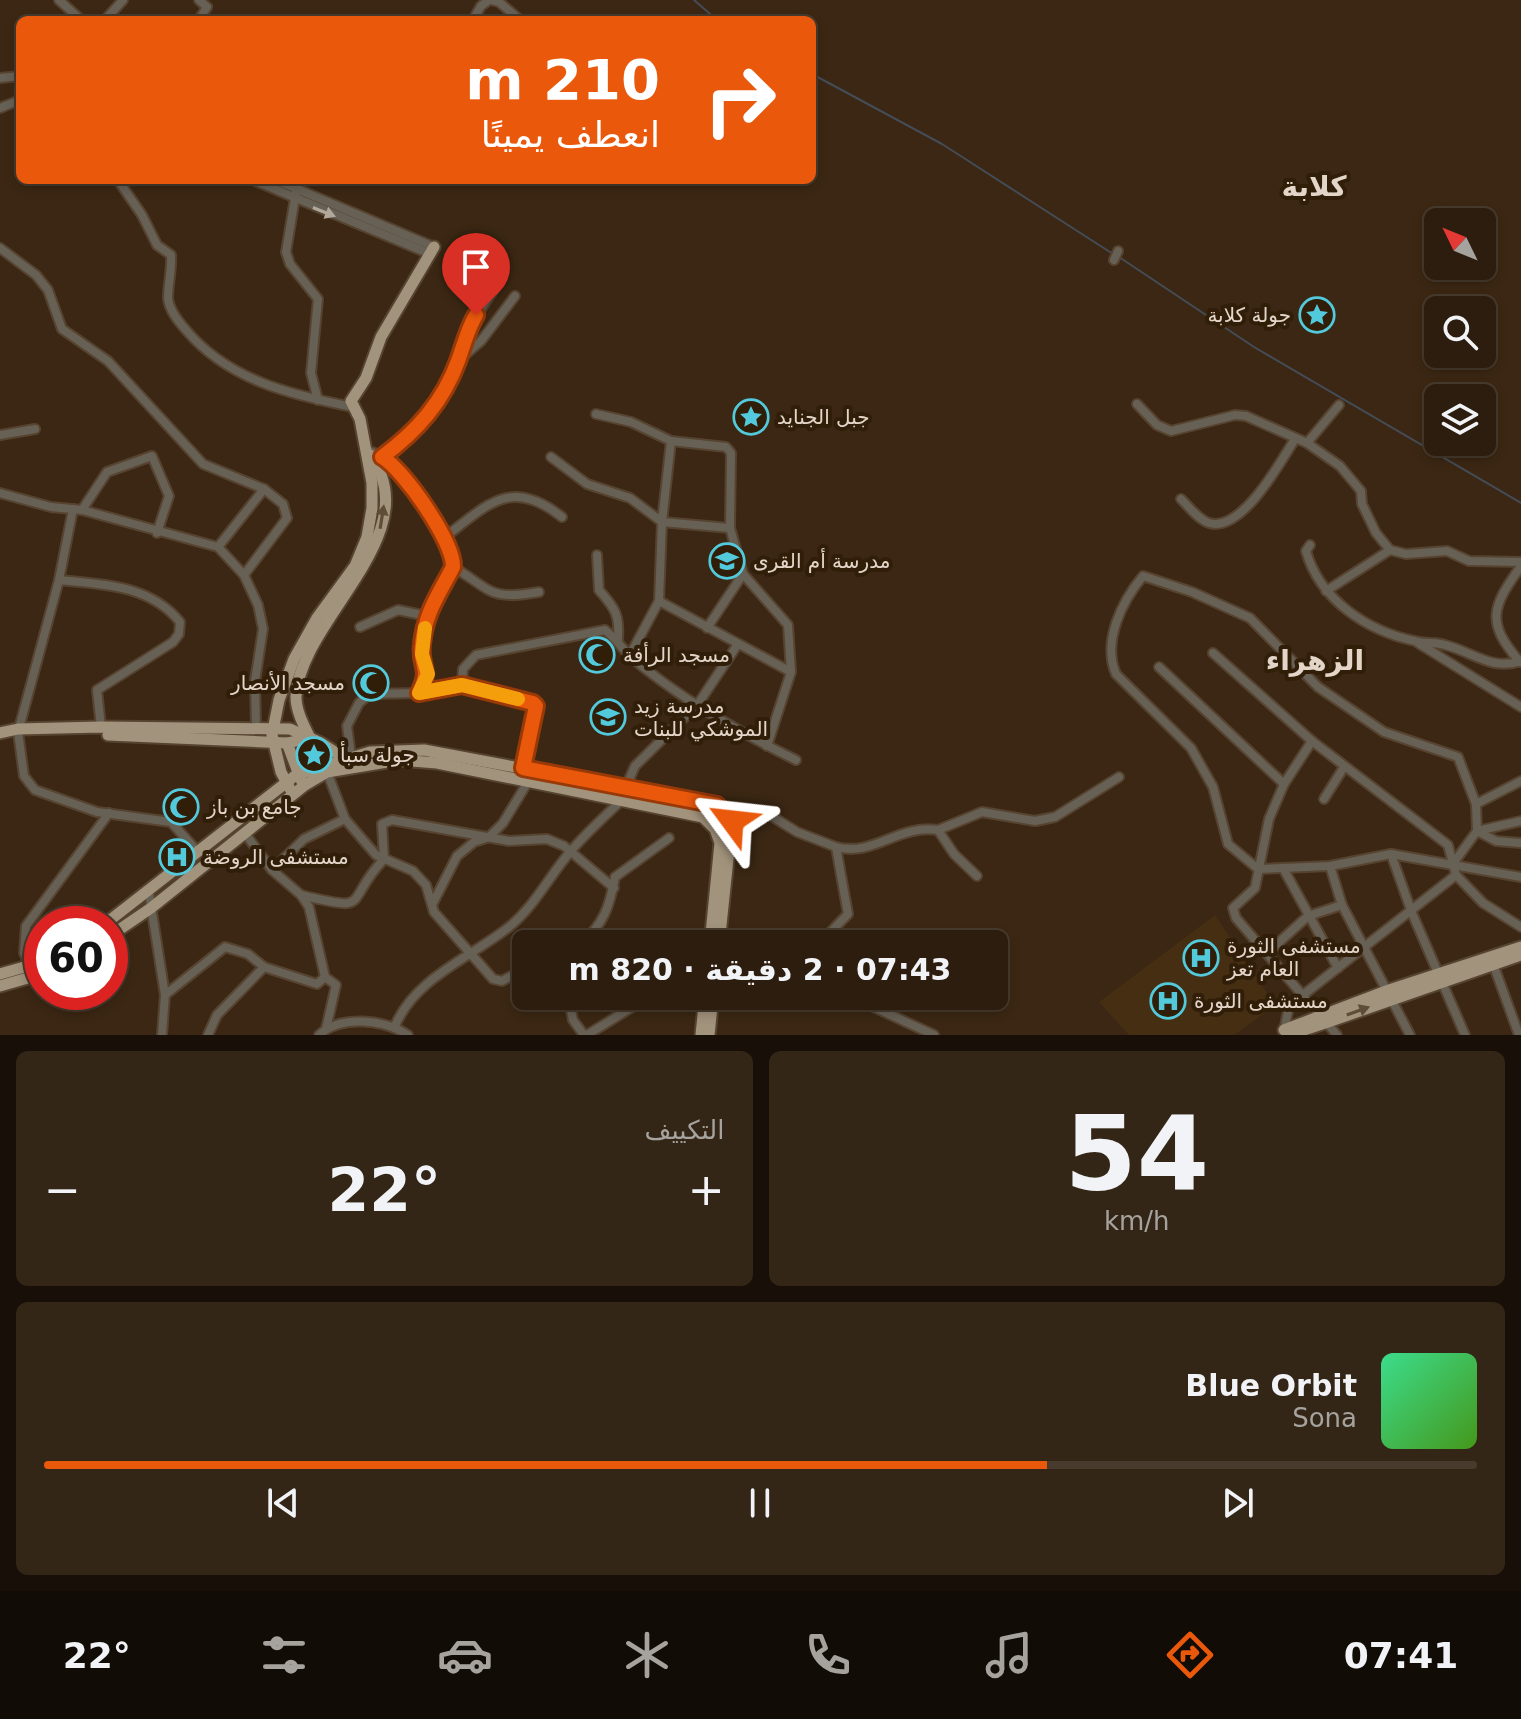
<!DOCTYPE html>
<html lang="ar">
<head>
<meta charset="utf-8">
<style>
  :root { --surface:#2c1d0e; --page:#342617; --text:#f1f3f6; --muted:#a6a29e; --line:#483b2e; --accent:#ea580c }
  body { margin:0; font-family:"DejaVu Sans",Vazirmatn,sans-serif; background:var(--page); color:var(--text); direction:rtl; height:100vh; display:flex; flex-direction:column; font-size:30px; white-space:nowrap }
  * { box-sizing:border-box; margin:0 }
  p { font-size:26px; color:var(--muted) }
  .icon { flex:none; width:44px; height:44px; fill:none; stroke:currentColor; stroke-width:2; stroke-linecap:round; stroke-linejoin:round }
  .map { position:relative; height:1035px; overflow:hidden; direction:ltr }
  .sheet { display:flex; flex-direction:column; gap:16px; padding:16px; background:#181008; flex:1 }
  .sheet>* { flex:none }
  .banner { position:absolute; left:16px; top:16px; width:800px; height:168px; border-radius:12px; box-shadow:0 4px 12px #0003,0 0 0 2px var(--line); direction:rtl; background:#ea580c; color:#fff; overflow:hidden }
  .needle { width:52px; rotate:313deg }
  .tools { position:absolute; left:1424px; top:208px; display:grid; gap:16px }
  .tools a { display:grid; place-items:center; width:72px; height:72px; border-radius:12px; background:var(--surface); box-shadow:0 4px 12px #0003,0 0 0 2px var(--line); font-size:40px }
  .speed { position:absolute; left:24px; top:906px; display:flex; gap:16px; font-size:40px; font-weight:700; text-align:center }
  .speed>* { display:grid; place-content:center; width:104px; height:104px; border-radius:50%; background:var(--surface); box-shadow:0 4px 12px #0003,0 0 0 2px var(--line); line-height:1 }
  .speed .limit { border:12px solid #d22; background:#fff; color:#111 }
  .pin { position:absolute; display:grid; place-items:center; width:68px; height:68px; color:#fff; margin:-82px -34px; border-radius:50% 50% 50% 0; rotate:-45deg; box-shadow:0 0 8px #0007 }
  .pin .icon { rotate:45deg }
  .me { position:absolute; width:88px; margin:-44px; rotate:300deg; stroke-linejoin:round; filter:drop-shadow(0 0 6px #0008) }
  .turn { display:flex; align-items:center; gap:28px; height:168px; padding:0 24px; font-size:36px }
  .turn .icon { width:104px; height:104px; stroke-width:2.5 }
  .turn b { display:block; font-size:56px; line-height:68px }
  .big { font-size:60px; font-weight:700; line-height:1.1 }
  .sheet .widget { flex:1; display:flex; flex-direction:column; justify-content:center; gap:12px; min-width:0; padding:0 28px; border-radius:12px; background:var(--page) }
  .sheet .dial { align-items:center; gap:0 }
  .dial b { font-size:104px; line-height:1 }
  .song { display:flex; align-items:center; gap:24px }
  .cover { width:96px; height:96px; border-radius:12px; background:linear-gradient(135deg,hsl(150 70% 55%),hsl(100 70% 35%)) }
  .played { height:8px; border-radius:4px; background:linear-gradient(90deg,var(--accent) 70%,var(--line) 70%) }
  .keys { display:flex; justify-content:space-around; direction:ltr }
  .heat { display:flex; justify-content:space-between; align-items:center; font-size:44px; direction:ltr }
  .sheet .tiles { flex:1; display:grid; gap:16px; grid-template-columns:1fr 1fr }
  .widget:last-child { grid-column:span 2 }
  .trip { position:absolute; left:512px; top:930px; width:496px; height:80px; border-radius:12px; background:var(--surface); box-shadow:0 4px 12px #0003,0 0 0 2px var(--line); font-weight:700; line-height:80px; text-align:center; direction:rtl }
  .tabs { display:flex; height:128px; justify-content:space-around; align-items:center; background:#120c06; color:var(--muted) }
  .tabs .icon { width:56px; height:56px }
  .tabs .current { color:var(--accent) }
  .tabs b { font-size:36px; color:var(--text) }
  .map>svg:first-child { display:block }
  .built { fill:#462e13 }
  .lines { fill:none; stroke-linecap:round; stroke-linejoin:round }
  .stream { stroke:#444d57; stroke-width:2 }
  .minor-casing { stroke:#564330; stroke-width:12 }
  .major-casing { stroke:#564330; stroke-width:15 }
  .minor { stroke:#676055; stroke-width:8 }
  .major { stroke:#a2937c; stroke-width:11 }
  .oneway { fill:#b1a79b }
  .oneway2 { fill:#5e4d37 }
  .route-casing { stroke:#983908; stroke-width:20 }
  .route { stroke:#ea580c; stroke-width:14 }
  .slow { stroke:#f59e0b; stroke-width:14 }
  .labels { text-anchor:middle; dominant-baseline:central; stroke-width:8; stroke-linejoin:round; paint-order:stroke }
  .poi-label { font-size:20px; fill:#e3d6c9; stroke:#301e09; text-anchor:start }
  .district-label { font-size:28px; font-weight:bold; fill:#e3d6c9; stroke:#301e09 }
</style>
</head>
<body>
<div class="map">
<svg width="1521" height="1035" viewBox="0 0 1521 1035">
  <rect width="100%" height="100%" fill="#3b2713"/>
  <polygon class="built" points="1215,915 1275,1005 1235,1035 1129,1035 1099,1002"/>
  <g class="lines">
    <g class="stream">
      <polyline points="694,0 717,20"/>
      <polyline points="812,74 942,144 1113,254"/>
      <polyline points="1119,257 1254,347 1521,503"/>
    </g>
    <defs>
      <g id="minor">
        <polyline points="59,0 81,20"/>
        <polyline points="491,0 499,2 520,20"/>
        <polyline points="105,20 123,0"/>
        <polyline points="199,20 207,7 199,0"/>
        <polyline points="473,20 481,6 489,0"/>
        <polyline points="0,78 20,76"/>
        <polyline points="0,108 20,100"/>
        <path d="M 118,180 L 142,215 L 157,245 L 171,255 C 172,270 168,284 168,298 C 169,310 178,321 186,330 C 228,380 291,395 353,407"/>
        <polyline points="253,180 430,254"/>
        <polyline points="276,180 434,247"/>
        <polyline points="298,180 286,252 290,264 318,299 311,373 318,400"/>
        <polyline points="0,248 36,275 48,290 62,329 108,361 203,464 264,489 283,504 287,518 244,575"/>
        <polyline points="1114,260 1118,251"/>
        <polyline points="458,361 467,330 499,282"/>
        <polyline points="1137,404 1157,425 1171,431 1235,415 1246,416 1307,443 1340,466 1361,491 1362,504 1376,533 1390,550 1406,554 1447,551 1469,561 1521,562"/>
        <polyline points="596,414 631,422 671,441 726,447 731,453 730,528 743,574 788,625 791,672 767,746"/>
        <polyline points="0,435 35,429"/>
        <polyline points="1307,443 1339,405"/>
        <path d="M 367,450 C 374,453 383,456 389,461 C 409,478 453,541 453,567 C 439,593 425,613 422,644 C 419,669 432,666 419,693"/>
        <polyline points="382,457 416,431 429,416 458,361 481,341 515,296"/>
        <polyline points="551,457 587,484 630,498 662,522 730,528"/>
        <polyline points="0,493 51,507 82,510 218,547 244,575 258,605 263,629 255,681 256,728"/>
        <path d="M 1181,499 C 1189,507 1199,520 1209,523 C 1242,533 1281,461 1295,439"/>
        <polyline points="73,509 59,580 18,732 24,776 35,790 97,812 171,822 198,852"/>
        <polyline points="82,510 107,472 152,456 169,496 157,533"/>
        <path d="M 445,537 C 488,504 511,477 562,517"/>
        <path d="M 1310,545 L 1306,551 C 1320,600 1367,631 1415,641 C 1425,644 1436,642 1445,645 C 1473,652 1492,671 1521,661"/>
        <polyline points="218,547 264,489"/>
        <path d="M 597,555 L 599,590 C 615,608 620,615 618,640"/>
        <path d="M 453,567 C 492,590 489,601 539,592"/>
        <path d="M 59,580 C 103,584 150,585 180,622 L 179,634 L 173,642 L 97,690 L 101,727"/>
        <polyline points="1326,591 1390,550"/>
        <polyline points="659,601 791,672"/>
        <polyline points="360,627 398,610 427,616"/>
        <polyline points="707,628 743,574"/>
        <polyline points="1418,643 1521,707"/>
        <polyline points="1213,653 1312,741 1448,845 1456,875 1483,903 1521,927"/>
        <polyline points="630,655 659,601 662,522 671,441"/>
        <path d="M 1520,662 C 1485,622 1492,607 1521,566"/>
        <polyline points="1159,667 1284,784"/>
        <path d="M 462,685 L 463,669 L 476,655 L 605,630 C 615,638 622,648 631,657 C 680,699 739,732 796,760"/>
        <polyline points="1312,741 1284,784 1269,819 1255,888 1233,908 1236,918 1337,1035"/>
        <polyline points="351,756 347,726 359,703 369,694 419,693 462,685 535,704 523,768"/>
        <polyline points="327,772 345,819 376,855 413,871 426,885 434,912 493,979 502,981 526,968"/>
        <polyline points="625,789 635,766 698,704 738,644"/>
        <polyline points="1324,799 1344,767"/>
        <polyline points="1476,804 1521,781"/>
        <polyline points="765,812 797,832 836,847 848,914 825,938 824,944"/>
        <polyline points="938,830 982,812 1035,821 1055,817 1119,777"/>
        <polyline points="1477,831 1496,841 1521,843"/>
        <polyline points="1477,831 1521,821"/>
        <polyline points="244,832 272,870 301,895 309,907 325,977 336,985 326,1029"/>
        <path d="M 836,847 C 874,857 898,824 938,830 L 954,854 L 977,876"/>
        <polyline points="1391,854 1412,913 1465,1035"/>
        <path d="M 1452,865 L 1477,831 L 1476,804 L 1458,757 L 1384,732 L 1318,687 L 1250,618 L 1192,592 L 1143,576 C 1122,601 1102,642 1116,674 L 1191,748 L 1213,787 L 1228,844 L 1258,869 L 1330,866 L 1391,854 L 1521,877"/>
        <polyline points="1330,866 1342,905 1410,1035"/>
        <polyline points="1283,868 1338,968"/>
        <polyline points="272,870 304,839 345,819"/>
        <polyline points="149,893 165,995 162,1035"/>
        <path d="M 301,895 C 374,913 343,902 384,859 L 382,824 L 392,820 L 509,841 L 547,839 L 564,846 L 614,888"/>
        <polyline points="433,903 457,856 474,842 489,837 503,823 529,780"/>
        <path d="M 580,944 C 604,925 610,905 615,877 L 669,838"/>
        <polyline points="1267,953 1308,916 1342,905"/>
        <polyline points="1492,961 1519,1035"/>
        <polyline points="31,967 24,953 26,926 109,813"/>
        <polyline points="165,995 225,947 248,954 264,967 317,984 325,977"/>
        <polyline points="568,996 573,1020 584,1035"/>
        <polyline points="850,996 934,1035"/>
        <path d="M 395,1026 C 415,978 470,958 509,927 C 535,906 549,876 571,851 C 586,833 605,816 623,799"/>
        <polyline points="1284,1031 1289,1006 1456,875"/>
        <polyline points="208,1035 217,1015 264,967"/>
        <path d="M 319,1035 C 341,1014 385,1020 408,1035"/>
        <polyline points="587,1035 650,996"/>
      </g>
      <g id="major">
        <polyline points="0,733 18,729 101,727 290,729 321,743 347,760"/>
        <polyline points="108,735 287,743 310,738"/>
        <path d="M 310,738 C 304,726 296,711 296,697 C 299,620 430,534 370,455"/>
        <polyline points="287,743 301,780"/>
        <polyline points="290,789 281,772 272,735 279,700 294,659 317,618 355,566 367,537 372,508 372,483 360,419 351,401 366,378 381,337 434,247"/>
        <polyline points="105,924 296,775 370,752 424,750 717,805 732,821 719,944"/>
        <polyline points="110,936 151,908 305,785 327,772 399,760 437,763 703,817 715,829 720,843 710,944"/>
        <polyline points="1521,947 1389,990 1284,1030 1298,1032 1328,1022 1521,955"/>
        <polyline points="0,974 42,962"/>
        <polyline points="0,986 42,974"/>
        <polyline points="701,1035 705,996"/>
        <polyline points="709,1035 713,996"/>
      </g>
    </defs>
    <use href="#minor" class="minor-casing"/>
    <use href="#major" class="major-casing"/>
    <use href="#minor" class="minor"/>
    <use href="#major" class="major"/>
  </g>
  <defs><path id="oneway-solid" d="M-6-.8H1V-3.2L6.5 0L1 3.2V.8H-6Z" transform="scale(2)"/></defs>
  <use class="oneway" href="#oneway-solid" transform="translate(324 212) rotate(22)"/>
  <g class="oneway2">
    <use href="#oneway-solid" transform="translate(382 517) rotate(-81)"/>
    <use href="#oneway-solid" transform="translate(1358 1011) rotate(-20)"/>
  </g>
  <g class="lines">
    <defs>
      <path id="route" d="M 476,315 C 467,330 464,345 458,361 C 443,402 417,431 382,457 C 404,470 454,542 453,567 C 439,594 425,613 422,644 C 419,669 432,666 419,693 L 462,685 L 533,703 L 536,706 L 523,768 L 717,805 L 732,821"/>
    </defs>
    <use href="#route" class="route-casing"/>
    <use href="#route" class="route"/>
    <polyline class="slow" points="425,628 422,654 428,674 419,693 462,685 518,699"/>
  </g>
  <defs>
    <symbol id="sight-ring" viewBox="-11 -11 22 22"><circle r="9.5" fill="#301e09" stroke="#53cadc" stroke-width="1.5"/><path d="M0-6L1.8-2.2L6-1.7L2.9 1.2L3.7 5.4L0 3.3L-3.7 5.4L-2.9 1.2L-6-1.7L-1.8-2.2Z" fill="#53cadc"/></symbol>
    <symbol id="school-ring" viewBox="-11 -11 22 22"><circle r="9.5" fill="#301e09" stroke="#53cadc" stroke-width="1.5"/><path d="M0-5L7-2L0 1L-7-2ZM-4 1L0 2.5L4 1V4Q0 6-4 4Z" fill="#53cadc"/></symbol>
    <symbol id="mosque-ring" viewBox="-11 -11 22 22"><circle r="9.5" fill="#301e09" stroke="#53cadc" stroke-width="1.5"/><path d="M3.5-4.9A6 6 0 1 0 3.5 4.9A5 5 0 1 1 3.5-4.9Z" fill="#53cadc"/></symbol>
    <symbol id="hospital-ring" viewBox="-11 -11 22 22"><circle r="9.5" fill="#301e09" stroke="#53cadc" stroke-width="1.5"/><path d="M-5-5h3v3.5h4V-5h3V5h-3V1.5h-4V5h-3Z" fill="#53cadc"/></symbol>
  </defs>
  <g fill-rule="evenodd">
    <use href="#sight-ring" x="1297" y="295" width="40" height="40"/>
    <use href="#sight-ring" x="731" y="397" width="40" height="40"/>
    <use href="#school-ring" x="707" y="541" width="40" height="40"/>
    <use href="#mosque-ring" x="577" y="635" width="40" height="40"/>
    <use href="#mosque-ring" x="351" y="663" width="40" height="40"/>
    <use href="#school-ring" x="588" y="697" width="40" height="40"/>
    <use href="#sight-ring" x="294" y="735" width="40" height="40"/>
    <use href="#mosque-ring" x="161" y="787" width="40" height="40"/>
    <use href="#hospital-ring" x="157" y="837" width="40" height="40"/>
    <use href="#hospital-ring" x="1181" y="938" width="40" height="40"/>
    <use href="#hospital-ring" x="1148" y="981" width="40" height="40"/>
  </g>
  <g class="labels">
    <g class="poi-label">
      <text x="1291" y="315" text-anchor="end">جولة كلابة</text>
      <text x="777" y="417">جبل الجنايد</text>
      <text x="753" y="561">مدرسة أم القرى</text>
      <text x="623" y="655">مسجد الرأفة</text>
      <text x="345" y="683" text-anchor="end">مسجد الأنصار</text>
      <text x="634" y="706">مدرسة زيد<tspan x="634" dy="23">الموشكي للبنات</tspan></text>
      <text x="340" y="755">جولة سبأ</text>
      <text x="207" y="807">جامع بن باز</text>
      <text x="203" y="857">مستشفى الروضة</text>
      <text x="1227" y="946">مستشفى الثورة<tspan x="1227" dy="23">العام تعز</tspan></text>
      <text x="1194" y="1001">مستشفى الثورة</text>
    </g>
    <g class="district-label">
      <text x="1314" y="186">كلابة</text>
      <text x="1315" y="660">الزهراء</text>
    </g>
  </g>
</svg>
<div class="tools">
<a><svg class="needle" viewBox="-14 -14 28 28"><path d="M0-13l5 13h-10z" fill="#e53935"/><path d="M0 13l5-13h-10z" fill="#a6a29e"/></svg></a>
<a><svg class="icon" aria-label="search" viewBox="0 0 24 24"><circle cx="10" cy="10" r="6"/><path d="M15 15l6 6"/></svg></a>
<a><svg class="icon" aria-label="layers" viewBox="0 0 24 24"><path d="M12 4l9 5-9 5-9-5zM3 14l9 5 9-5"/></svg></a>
</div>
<div class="speed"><div class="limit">60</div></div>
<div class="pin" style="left:476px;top:315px;background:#d93025"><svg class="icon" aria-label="arrive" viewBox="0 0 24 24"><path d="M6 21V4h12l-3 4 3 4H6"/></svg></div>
<svg class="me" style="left:732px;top:821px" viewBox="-20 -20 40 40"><path d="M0-17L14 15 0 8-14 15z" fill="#ea580c" stroke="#fff" stroke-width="4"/></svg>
<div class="trip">07:43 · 2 دقيقة · 820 m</div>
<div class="banner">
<div class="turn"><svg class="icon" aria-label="right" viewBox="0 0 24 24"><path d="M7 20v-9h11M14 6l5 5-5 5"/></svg><div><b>210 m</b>انعطف يمينًا</div></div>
</div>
</div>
<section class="sheet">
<div class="tiles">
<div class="widget dial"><b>54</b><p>km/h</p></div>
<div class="widget"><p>التكييف</p>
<div class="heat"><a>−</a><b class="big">22°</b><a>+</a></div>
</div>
<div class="widget">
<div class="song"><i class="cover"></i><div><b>Blue Orbit</b><p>Sona</p></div></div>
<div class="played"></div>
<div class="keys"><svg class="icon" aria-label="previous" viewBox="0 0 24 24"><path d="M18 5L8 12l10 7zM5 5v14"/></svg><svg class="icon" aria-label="pause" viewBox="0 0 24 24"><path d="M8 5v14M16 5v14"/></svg><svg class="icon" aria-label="next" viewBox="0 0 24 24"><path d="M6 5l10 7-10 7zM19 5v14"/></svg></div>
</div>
</div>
</section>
<nav class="tabs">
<b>07:41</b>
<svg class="icon current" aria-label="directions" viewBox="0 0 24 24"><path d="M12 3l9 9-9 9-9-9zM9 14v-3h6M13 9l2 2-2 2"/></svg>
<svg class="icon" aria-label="music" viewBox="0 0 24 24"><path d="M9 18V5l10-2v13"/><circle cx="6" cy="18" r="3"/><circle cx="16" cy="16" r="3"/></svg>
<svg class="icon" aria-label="phone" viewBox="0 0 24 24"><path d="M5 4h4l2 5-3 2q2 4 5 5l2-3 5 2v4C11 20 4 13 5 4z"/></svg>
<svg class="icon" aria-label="climate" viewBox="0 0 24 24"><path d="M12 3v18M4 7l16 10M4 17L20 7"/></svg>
<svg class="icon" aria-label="car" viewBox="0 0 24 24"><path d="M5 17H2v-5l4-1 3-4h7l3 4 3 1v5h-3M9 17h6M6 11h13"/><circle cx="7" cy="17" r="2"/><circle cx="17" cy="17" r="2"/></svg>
<svg class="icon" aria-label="filters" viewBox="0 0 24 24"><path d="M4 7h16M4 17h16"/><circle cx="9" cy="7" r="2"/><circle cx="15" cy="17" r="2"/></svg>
<b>22°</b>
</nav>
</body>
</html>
